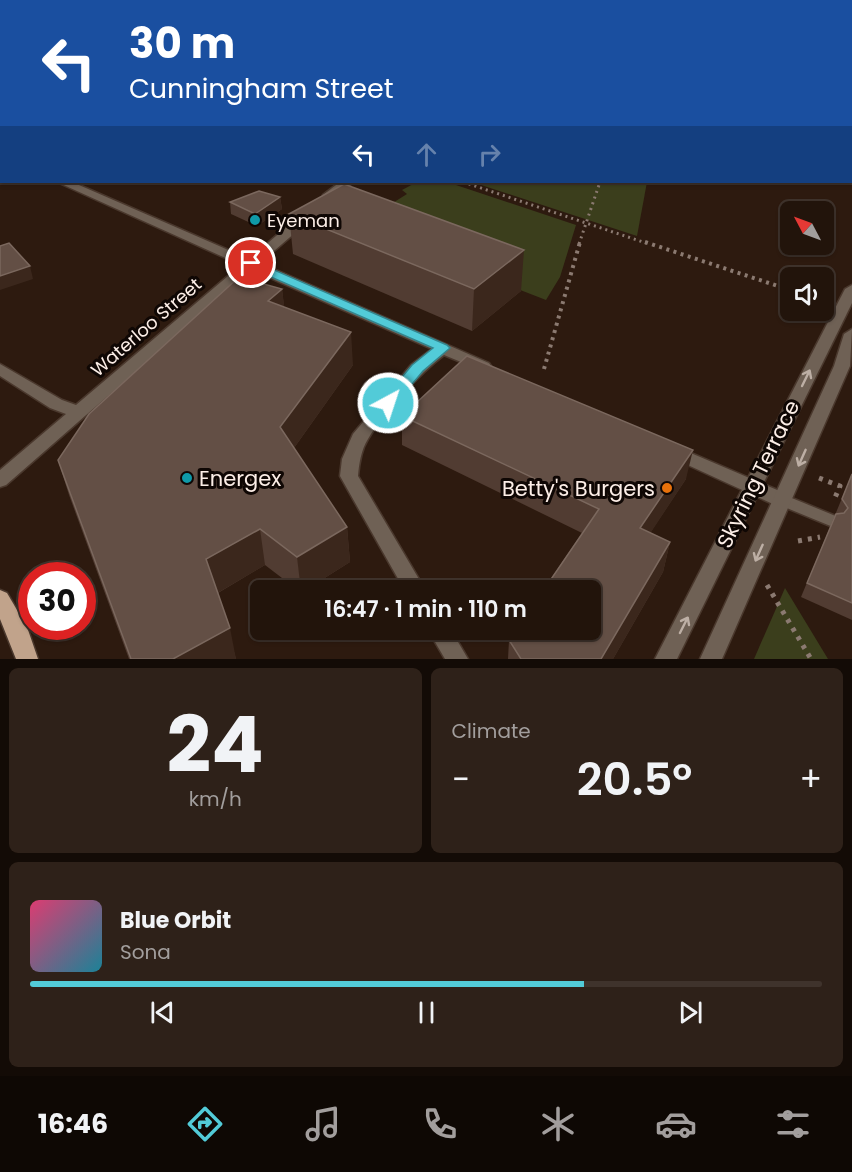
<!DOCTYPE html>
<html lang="en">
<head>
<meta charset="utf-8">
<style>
  :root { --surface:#22140b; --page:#2e2119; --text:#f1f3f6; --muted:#a29e9d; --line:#3f332c; --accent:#52cbd8 }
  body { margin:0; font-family:Poppins,sans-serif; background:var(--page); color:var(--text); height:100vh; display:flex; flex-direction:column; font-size:22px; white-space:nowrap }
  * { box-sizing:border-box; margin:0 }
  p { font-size:20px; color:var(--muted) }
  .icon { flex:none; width:33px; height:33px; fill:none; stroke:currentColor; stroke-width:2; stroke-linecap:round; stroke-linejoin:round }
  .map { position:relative; height:659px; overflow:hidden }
  .side { display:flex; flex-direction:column; gap:9px; padding:9px; background:#130b06; flex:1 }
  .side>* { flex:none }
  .guide { position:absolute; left:0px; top:0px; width:852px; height:183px; box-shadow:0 2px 4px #0004,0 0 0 2px var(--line); background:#1a4fa0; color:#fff; overflow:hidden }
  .needle { width:39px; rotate:311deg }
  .controls { position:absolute; left:780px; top:201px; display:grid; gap:12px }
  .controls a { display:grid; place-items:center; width:54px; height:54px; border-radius:9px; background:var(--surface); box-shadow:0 2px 4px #0004,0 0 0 2px var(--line); font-size:30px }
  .speed { position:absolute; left:18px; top:562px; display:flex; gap:12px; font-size:30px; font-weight:700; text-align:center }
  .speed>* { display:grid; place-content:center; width:78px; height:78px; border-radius:50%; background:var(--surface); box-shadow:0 2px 4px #0004,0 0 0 2px var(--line); line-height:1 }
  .speed .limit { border:9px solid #d22; background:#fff; color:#111 }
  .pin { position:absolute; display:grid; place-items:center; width:51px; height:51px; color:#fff; margin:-26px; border:3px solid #fff; border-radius:50%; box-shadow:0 2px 6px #0007 }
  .me { position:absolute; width:66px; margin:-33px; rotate:40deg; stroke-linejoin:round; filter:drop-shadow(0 0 4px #0008) }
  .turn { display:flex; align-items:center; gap:21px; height:126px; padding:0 30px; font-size:27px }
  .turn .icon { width:78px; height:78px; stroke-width:2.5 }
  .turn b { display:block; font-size:42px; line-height:51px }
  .lanes { display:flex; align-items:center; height:57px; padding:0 30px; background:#0003; justify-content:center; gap:30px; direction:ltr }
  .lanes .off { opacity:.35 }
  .big { font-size:45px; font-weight:600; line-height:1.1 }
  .side .tile { flex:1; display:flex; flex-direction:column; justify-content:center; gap:9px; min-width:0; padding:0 21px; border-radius:9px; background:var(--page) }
  .side .dial { align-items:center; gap:0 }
  .dial b { font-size:78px; line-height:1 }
  .song { display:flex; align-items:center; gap:18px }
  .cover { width:72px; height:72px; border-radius:9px; background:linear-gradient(135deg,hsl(340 70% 55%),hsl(190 70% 35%)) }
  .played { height:6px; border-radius:3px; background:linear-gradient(90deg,var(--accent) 70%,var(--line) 70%) }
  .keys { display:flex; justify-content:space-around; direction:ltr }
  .heat { display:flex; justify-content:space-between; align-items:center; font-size:33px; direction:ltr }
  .side .tiles { flex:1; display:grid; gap:9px; grid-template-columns:1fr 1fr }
  .tile:last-child { grid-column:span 2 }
  .trip { position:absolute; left:250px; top:580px; width:351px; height:60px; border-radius:9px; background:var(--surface); box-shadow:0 2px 4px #0004,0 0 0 2px var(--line); font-weight:600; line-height:60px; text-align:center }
  .dock { display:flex; height:96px; justify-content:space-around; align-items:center; background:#0e0804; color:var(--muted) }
  .dock .icon { width:42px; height:42px }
  .dock .active { color:var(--accent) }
  .dock b { font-size:27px; color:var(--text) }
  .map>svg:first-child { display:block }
  .green { fill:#3b3e1c }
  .water { fill:#000919; stroke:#4c4e57; stroke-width:1.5 }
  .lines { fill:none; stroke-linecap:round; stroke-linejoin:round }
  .service-casing { stroke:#4a382d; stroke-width:3 }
  .minor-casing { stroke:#4a382d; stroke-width:3 }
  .tertiary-casing { stroke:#4a382d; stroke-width:3 }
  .primary-casing { stroke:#4a382d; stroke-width:3 }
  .path-far3 { stroke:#8b7a71; stroke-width:2; stroke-dasharray:1.5 2; stroke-linecap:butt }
  .path-far2 { stroke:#8b7a71; stroke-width:3; stroke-dasharray:2 4; stroke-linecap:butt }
  .path-far1 { stroke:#8b7a71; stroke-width:4; stroke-dasharray:3 4.5; stroke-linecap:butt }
  .path { stroke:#8b7a71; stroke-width:5; stroke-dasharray:4 6; stroke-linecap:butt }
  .service { fill:#6f6155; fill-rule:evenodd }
  .minor { fill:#6f6155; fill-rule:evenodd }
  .tertiary { fill:#6f6155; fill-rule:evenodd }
  .primary { fill:#c1a38b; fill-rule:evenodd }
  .wall { fill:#513c32 }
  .shaded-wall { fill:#3b271c }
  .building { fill:#634f45; stroke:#7b685e; stroke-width:1.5 }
  .oneway { stroke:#bdafa5 }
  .route { fill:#52cbd8; stroke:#35848c; stroke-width:1.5 }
  .culture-dot { fill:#0f9aa8; stroke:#0f0704; stroke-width:2 }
  .food-dot { fill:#e8710a; stroke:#0f0704; stroke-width:2 }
  .labels { text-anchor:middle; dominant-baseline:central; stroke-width:6; stroke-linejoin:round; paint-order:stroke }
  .poi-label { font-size:18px; fill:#fceee7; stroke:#0f0704; text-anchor:start }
  .street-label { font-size:18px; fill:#fceee7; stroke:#0f0704 }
  .near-street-label { font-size:21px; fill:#fceee7; stroke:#0f0704 }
  .near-poi-label { font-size:21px; fill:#fceee7; stroke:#0f0704; text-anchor:start }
</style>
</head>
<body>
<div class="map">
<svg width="852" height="659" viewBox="0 0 852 659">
  <rect width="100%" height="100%" fill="#2d1a0f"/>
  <g class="green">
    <polygon points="417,182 447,182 576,225 560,277 546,300 356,226 407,194 402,190"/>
    <polygon points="472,182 647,182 637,236"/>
    <polygon points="785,588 828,659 754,659"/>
  </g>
  <polygon class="water" points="550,0 852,0 852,47 850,2"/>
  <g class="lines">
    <defs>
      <polygon id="service" points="782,494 838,517 841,521 838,525 833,527 777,504 774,500 777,496"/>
      <g id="minor">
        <polygon points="183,0 197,2 184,2"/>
        <rect x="0" y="151" width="2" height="6"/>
        <path d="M 57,182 L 72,182 L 249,259 L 303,213 L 311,213 L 311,219 L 260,263 L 489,363 L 491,366 L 483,371 L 444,355 C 419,374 384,412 368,439 C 361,450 359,464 358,476 L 426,591 L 405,591 L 340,476 L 342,459 L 353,434 L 411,365 L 432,349 L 252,270 L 6,485 L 0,487 L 0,470 L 66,414 L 50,408 L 0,376 L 0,364 L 62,400 L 76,405 L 241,265 Z"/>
        <polygon points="340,182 353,182 331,201 323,201 323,195"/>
        <polygon points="672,445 789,495 791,500 789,505 782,507 775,505 666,455 663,451 666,447"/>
        <polygon points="428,630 451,630 468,659 445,659"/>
      </g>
      <g id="tertiary">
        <polygon points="852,285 852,303 677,659 655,659 845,289"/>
        <polygon points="852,329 850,366 722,659 700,659 834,366 844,334"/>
      </g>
      <polygon id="primary" points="0,590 7,593 27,627 38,659 16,659 0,619"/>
    </defs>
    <use href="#service" class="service-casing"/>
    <use href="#minor" class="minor-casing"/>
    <use href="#tertiary" class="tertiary-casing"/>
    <use href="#primary" class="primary-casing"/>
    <polyline class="path-far3" points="484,0 490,2"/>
    <g class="path-far2">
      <polyline points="463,182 649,244"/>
      <polyline points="579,244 600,182"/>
    </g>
    <g class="path-far1">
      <polyline points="645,242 790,290"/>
      <polyline points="544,369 580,242"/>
    </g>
    <g class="path">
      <polyline points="819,478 840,486 834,500"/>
      <polyline points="798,541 820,537"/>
      <polyline points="767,585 811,659"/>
    </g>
    <use href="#service" class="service"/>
    <use href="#minor" class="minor"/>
    <use href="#tertiary" class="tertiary"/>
    <use href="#primary" class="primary"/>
  </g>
  <g class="wall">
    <polygon points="850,28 852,28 852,68 850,70"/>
    <polygon points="280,197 282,209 257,226 231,214 230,202"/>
    <polygon points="289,214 521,291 472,331 293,254"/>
    <polygon points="282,289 284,307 353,365 294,448 347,527 350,562 304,591 299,591 265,565 218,593 236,659 129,659 69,495 58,460"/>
    <polygon points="402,416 686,479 650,533 670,542 663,572 613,659 508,659 509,640 582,533 402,445"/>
    <polygon points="852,474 852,620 801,597"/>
  </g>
  <g class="shaded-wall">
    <polygon points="2,102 2,122 0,123 0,103"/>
    <polygon points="280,197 282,209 257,226 255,214"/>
    <polygon points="524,250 521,291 472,331 474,289"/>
    <polygon points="30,266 33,279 0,290 0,276"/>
    <polygon points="282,289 286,320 268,301"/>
    <polygon points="351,332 353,365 284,462 280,427"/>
    <polygon points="693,450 686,479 634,558 640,528"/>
    <polygon points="347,527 350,562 304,591 301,591 297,557"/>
    <polygon points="260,529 265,565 214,595 206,559"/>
    <polygon points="670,542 663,572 613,659 601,659"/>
    <polygon points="230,628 236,659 173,659"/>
  </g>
  <g class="building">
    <polygon points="0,0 126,0 123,1 124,2 2,2 2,102 0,103"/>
    <polygon points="370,0 461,0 470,2 373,2 368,1"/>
    <rect x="850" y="28" width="2" height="21"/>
    <polygon points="344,184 524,250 474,289 289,214"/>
    <polygon points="259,191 280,197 255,214 230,202"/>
    <polygon points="9,243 30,266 0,276 0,246"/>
    <polygon points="239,277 282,289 268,301 351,332 280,427 347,527 297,557 260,529 206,559 230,628 173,659 131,659 58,460 89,414"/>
    <polygon points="467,356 693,450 640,528 670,542 601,659 521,659 509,640 516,630 591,630 591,591 543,591 599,509 402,416"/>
    <polygon points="852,474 852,603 807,583 836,514 844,513 848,508 842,499"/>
  </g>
  <defs><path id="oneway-shaft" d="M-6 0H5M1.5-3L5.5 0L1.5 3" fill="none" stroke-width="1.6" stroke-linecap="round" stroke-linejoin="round" transform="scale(1.5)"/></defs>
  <g class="oneway">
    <use href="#oneway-shaft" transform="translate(806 378) rotate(-64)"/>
    <use href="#oneway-shaft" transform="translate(802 458) rotate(114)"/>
    <use href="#oneway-shaft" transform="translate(759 553) rotate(114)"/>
    <use href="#oneway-shaft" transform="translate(684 625) rotate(-63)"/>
  </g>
  <polygon class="route" points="251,260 447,345 450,348 423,371 393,407 383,407 380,403 383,400 412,365 433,348 246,266 246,261"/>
  <g class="culture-dot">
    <circle cx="255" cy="220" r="6"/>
    <circle cx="187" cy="478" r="6"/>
  </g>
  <circle class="food-dot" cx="667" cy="488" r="6"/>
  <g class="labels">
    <g class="poi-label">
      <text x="267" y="220">Eyeman</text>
    </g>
    <g class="street-label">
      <text transform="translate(146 327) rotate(-41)">Waterloo Street</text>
    </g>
    <g class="near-street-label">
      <text transform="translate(758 474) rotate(-64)">Skyring Terrace</text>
    </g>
    <g class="near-poi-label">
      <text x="199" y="478">Energex</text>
      <text x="655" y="488" text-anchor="end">Betty's Burgers</text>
    </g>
  </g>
</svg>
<div class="controls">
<a><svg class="needle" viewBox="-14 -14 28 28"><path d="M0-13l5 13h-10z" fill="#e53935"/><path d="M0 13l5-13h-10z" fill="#a29e9d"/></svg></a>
<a><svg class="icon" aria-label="sound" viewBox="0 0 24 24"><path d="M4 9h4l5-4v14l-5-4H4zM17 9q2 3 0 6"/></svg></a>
</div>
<div class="speed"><div class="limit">30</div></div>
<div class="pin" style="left:251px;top:263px;background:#d93025"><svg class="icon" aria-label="arrive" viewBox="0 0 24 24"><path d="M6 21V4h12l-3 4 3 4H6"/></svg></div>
<svg class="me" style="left:388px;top:403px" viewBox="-20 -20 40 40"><circle r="17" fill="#52cbd8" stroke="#fff" stroke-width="3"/><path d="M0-11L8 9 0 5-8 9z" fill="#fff"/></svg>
<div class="trip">16:47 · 1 min · 110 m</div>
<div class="guide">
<div class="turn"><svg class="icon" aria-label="left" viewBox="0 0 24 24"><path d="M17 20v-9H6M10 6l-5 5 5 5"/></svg><div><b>30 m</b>Cunningham Street</div></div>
<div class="lanes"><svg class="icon" aria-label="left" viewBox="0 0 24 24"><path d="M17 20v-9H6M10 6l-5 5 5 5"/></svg><svg class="icon off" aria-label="ahead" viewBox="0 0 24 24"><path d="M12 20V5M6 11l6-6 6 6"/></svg><svg class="icon off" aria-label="right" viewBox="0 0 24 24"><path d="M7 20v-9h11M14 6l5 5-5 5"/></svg></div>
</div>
</div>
<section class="side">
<div class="tiles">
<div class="tile dial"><b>24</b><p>km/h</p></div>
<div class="tile"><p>Climate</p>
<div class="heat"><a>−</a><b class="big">20.5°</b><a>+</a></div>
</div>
<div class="tile">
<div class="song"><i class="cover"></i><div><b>Blue Orbit</b><p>Sona</p></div></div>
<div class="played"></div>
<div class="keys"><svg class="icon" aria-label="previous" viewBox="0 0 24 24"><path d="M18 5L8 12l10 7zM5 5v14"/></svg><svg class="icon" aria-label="pause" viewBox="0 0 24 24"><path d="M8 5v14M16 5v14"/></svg><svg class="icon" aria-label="next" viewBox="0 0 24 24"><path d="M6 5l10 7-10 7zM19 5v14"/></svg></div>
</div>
</div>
</section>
<nav class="dock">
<b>16:46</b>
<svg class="icon active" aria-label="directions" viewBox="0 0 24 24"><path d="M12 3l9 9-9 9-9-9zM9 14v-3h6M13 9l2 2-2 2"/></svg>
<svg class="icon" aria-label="music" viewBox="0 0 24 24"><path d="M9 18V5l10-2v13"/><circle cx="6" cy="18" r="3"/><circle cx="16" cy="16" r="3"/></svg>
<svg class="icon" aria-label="phone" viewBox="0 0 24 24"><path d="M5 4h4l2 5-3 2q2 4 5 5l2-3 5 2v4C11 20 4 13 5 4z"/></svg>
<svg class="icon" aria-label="climate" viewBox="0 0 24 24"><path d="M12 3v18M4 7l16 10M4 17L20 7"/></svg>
<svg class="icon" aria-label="car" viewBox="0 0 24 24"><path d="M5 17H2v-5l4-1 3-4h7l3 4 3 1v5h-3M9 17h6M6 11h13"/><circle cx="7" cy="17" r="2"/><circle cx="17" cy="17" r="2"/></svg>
<svg class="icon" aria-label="filters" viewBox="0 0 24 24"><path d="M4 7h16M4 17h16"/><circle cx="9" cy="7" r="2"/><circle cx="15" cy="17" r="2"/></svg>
</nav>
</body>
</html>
